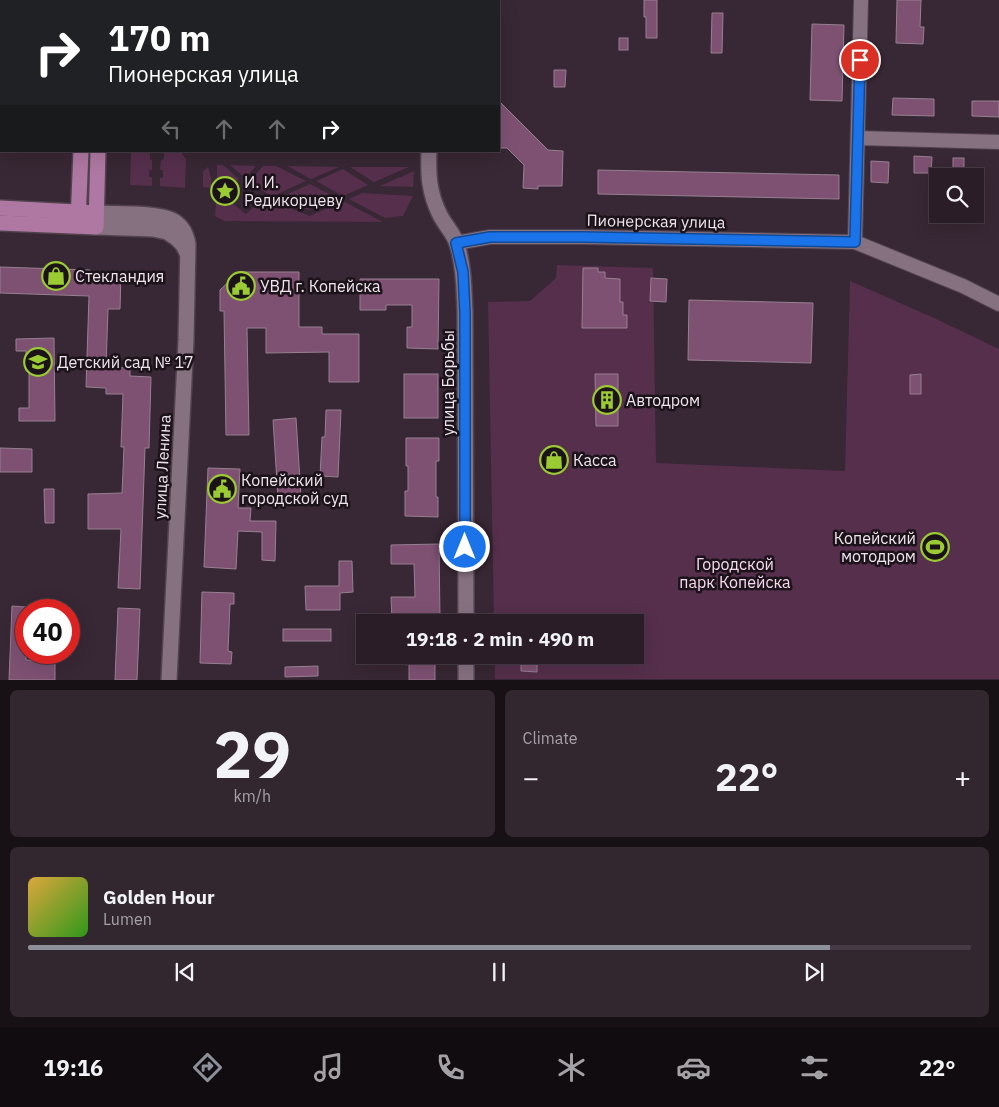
<!DOCTYPE html>
<html lang="en">
<head>
<meta charset="utf-8">
<style>
  :root { --surface:#2a1d27; --page:#32262f; --text:#f1f3f6; --muted:#a5a2a7; --line:#463b44; --accent:#8c9099 }
  body { margin:0; font-family:"IBM Plex Sans",sans-serif; background:var(--page); color:var(--text); height:100vh; display:flex; flex-direction:column; font-size:19px; white-space:nowrap }
  * { box-sizing:border-box; margin:0 }
  p { font-size:16px; color:var(--muted) }
  .icon { flex:none; width:28px; height:28px; fill:none; stroke:currentColor; stroke-width:2; stroke-linecap:round; stroke-linejoin:round }
  .map { position:relative; height:680px; overflow:hidden }
  .drawer { display:flex; flex-direction:column; gap:10px; padding:10px; background:#171015; flex:1 }
  .drawer>* { flex:none }
  .banner { position:absolute; left:0px; top:0px; width:500px; height:152px; box-shadow:0 5px 20px #0002,0 0 0 1px var(--line); background:#202124; color:#fff; overflow:hidden }
  .controls { position:absolute; left:929px; top:168px; display:grid; gap:10px }
  .controls a { display:grid; place-items:center; width:55px; height:55px; border-radius:0px; background:var(--surface); box-shadow:0 5px 20px #0002,0 0 0 1px var(--line); font-size:25px }
  .speed { position:absolute; left:15px; top:599px; display:flex; gap:10px; font-size:25px; font-weight:700; text-align:center }
  .speed>* { display:grid; place-content:center; width:65px; height:65px; border-radius:50%; background:var(--surface); box-shadow:0 5px 20px #0002,0 0 0 1px var(--line); line-height:1 }
  .speed .limit { border:8px solid #d22; background:#fff; color:#111 }
  .pin { position:absolute; display:grid; place-items:center; width:42px; height:42px; color:#fff; margin:-21px; border:2px solid #fff; border-radius:50%; box-shadow:0 1px 5px #0007 }
  .me { position:absolute; width:55px; margin:-28px; rotate:0deg; stroke-linejoin:round; filter:drop-shadow(0 0 4px #0008) }
  .turn { display:flex; align-items:center; gap:18px; height:105px; padding:0 25px; font-size:22px }
  .turn .icon { width:65px; height:65px; stroke-width:2.5 }
  .turn b { display:block; font-size:35px; line-height:42px }
  .lanes { display:flex; align-items:center; height:48px; padding:0 25px; background:#0003; justify-content:center; gap:25px; direction:ltr }
  .lanes .off { opacity:.35 }
  .big { font-size:38px; font-weight:700; line-height:1.1 }
  .drawer .widget { flex:1; display:flex; flex-direction:column; justify-content:center; gap:8px; min-width:0; padding:0 18px; border-radius:8px; background:var(--page) }
  .drawer .dial { align-items:center; gap:0 }
  .dial b { font-size:65px; line-height:1 }
  .song { display:flex; align-items:center; gap:15px }
  .cover { width:60px; height:60px; border-radius:8px; background:linear-gradient(135deg,hsl(40 70% 55%),hsl(110 70% 35%)) }
  .played { height:5px; border-radius:2px; background:linear-gradient(90deg,var(--accent) 85%,var(--line) 85%) }
  .keys { display:flex; justify-content:space-around; direction:ltr }
  .heat { display:flex; justify-content:space-between; align-items:center; font-size:28px; direction:ltr }
  .drawer .tiles { flex:1; display:grid; gap:10px; grid-template-columns:1fr 1fr }
  .widget:last-child { grid-column:span 2 }
  .trip { position:absolute; left:356px; top:614px; width:288px; height:50px; border-radius:0px; background:var(--surface); box-shadow:0 5px 20px #0002,0 0 0 1px var(--line); font-weight:700; line-height:50px; text-align:center }
  .menu { display:flex; height:80px; justify-content:space-around; align-items:center; background:#110c10; color:var(--muted) }
  .menu .icon { width:35px; height:35px }
  .menu .on { color:var(--accent) }
  .menu b { font-size:22px; color:var(--text) }
  .map>svg:first-child { display:block }
  .green { fill:#552f4c }
  .building { fill:#7e5173; stroke:#968090 }
  .lines { fill:none; stroke-linecap:round; stroke-linejoin:round }
  .minor-casing { stroke:#51434e; stroke-width:16 }
  .tertiary-casing { stroke:#51434e; stroke-width:18 }
  .primary-casing { stroke:#51434e; stroke-width:18 }
  .minor { stroke:#867180; stroke-width:14 }
  .tertiary { stroke:#867180; stroke-width:15 }
  .primary { stroke:#af78a2; stroke-width:15 }
  .route-casing { stroke:#114b97; stroke-width:12 }
  .route { stroke:#1a73e8; stroke-width:9 }
  .labels { text-anchor:middle; dominant-baseline:central; stroke-width:5; stroke-linejoin:round; paint-order:stroke }
  .poi-label { font-size:16px; fill:#efe4ec; stroke:#1b1319; text-anchor:start }
  .street-label { font-size:16px; fill:#efe4ec; stroke:#1b1319 }
  .park-label { font-size:16px; fill:#f8daf0; stroke:#1b1319 }
</style>
</head>
<body>
<div class="map">
<svg width="999" height="680" viewBox="0 0 999 680">
  <rect width="100%" height="100%" fill="#382734"/>
  <g class="green">
    <polygon points="131,151 153,151 153,153 150,153 150,159 152,160 152,170 149,170 149,177 152,177 152,186 130,185"/>
    <polygon points="161,151 180,151 186,159 185,188 160,186 160,178 163,178 163,170 160,170 161,160 164,159 164,153 161,153"/>
    <polygon points="217,165 223,165 239,179 230,187 217,187"/>
    <polygon points="230,165 256,166 245,178"/>
    <polygon points="263,166 276,166 306,181 273,196 266,193 250,181"/>
    <polygon points="287,166 339,167 311,179"/>
    <polygon points="208,167 211,177 211,188 203,187 203,171"/>
    <polygon points="350,167 409,167 374,182"/>
    <polygon points="343,169 368,185 343,196 316,181"/>
    <polygon points="414,171 413,187 380,186"/>
    <polygon points="310,184 337,198 309,210 278,198"/>
    <polygon points="362,193 413,196 403,216 385,218 349,199"/>
    <polygon points="264,198 310,216 343,201 383,222 225,221 215,216 216,203 232,203 246,214"/>
    <polygon points="557,265 653,268 656,463 845,471 850,281 934,318 999,349 999,679 495,679 495,655 635,655 635,622 494,622 488,302 530,301 556,278"/>
  </g>
  <g class="building">
    <polygon points="644,0 657,0 657,38 646,38 646,17 644,17"/>
    <polygon points="897,0 921,0 920,27 924,27 923,44 896,43"/>
    <polygon points="712,13 723,13 722,53 711,53"/>
    <polygon points="812,24 844,25 842,101 810,100"/>
    <rect x="619" y="38" width="9" height="12"/>
    <polygon points="554,70 566,70 565,87 554,87"/>
    <polygon points="893,98 934,99 934,116 892,115"/>
    <polygon points="499,101 548,150 563,151 562,186 538,186 538,189 523,188 524,165 507,148 499,148"/>
    <polygon points="972,101 999,101 999,117 972,116"/>
    <polygon points="914,156 932,157 931,173 914,173"/>
    <rect x="953" y="158" width="11" height="16"/>
    <polygon points="871,161 889,162 888,183 871,182"/>
    <polygon points="598,170 839,175 839,199 598,194"/>
    <polygon points="0,267 90,270 90,272 121,273 120,309 108,309 106,367 130,368 130,376 151,377 149,448 145,448 140,589 118,588 121,529 88,529 88,494 122,493 124,447 121,447 123,394 106,394 106,388 86,387 89,296 0,293"/>
    <polygon points="583,268 598,268 598,272 605,272 605,278 620,279 620,302 623,302 623,315 627,315 627,328 582,328"/>
    <polygon points="239,272 299,272 299,327 322,327 322,334 359,334 359,382 329,382 329,352 266,353 266,328 247,328 249,435 226,435 224,311 220,311 220,290"/>
    <polygon points="651,278 667,279 666,302 650,301"/>
    <polygon points="360,279 439,279 438,349 407,348 407,327 412,327 412,305 386,305 386,310 360,310"/>
    <polygon points="689,300 813,303 811,363 688,360"/>
    <polygon points="54,338 55,421 19,421 19,408 29,408 29,371 26,371 26,351 16,351 16,339"/>
    <rect x="404" y="374" width="34" height="44"/>
    <polygon points="595,374 618,374 618,426 596,426"/>
    <polygon points="921,374 921,394 910,394 910,375"/>
    <polygon points="326,410 341,410 338,477 320,476 322,437 325,437"/>
    <polygon points="296,418 301,497 278,498 273,420"/>
    <polygon points="406,438 439,438 439,461 436,461 436,497 438,497 438,517 405,516 405,491 408,491 408,466 406,466"/>
    <polygon points="0,448 32,449 32,472 0,472"/>
    <polygon points="208,468 240,469 238,508 251,508 250,521 276,521 275,561 262,560 262,532 238,531 236,569 204,567"/>
    <polygon points="44,489 54,489 54,523 45,523"/>
    <polygon points="439,544 440,619 392,620 391,597 415,597 414,564 391,564 391,545"/>
    <polygon points="339,561 352,561 353,592 340,593 340,610 306,610 305,586 339,586"/>
    <polygon points="202,592 234,593 234,604 230,604 228,651 232,652 231,664 200,663"/>
    <polygon points="12,606 26,607 26,660 45,661 45,652 55,652 55,680 9,680"/>
    <polygon points="118,608 140,609 137,680 115,680"/>
    <rect x="283" y="629" width="48" height="12"/>
    <polygon points="406,655 435,655 435,680 409,680 409,664 406,665"/>
    <polygon points="521,661 537,661 537,672 521,671"/>
    <polygon points="318,666 318,676 285,677 285,667"/>
  </g>
  <g class="lines">
    <defs>
      <g id="minor">
        <polyline points="858,138 999,142"/>
        <polyline points="855,242 861,0"/>
        <polyline points="456,243 490,237 583,237 855,242 963,286 999,304"/>
      </g>
      <g id="tertiary">
        <polyline points="435,1 435,0"/>
        <path d="M 429,151 C 428,175 429,193 440,215 C 445,225 454,234 457,244 C 464,267 464,290 465,313 L 466,622"/>
        <path d="M 96,213 C 115,214 159,212 174,221 C 183,227 186,234 188,244 L 186,340 L 169,680"/>
        <polyline points="96,227 153,229 167,232 176,238 183,245 187,253"/>
        <polyline points="466,680 466,655"/>
      </g>
      <g id="primary">
        <polyline points="87,1 88,0"/>
        <polyline points="103,1 103,0"/>
        <polyline points="0,208 96,213"/>
        <polyline points="78,222 81,151"/>
        <polyline points="0,223 96,227 98,151"/>
      </g>
    </defs>
    <use href="#minor" class="minor-casing"/>
    <use href="#tertiary" class="tertiary-casing"/>
    <use href="#primary" class="primary-casing"/>
    <use href="#minor" class="minor"/>
    <use href="#tertiary" class="tertiary"/>
    <use href="#primary" class="primary"/>
  </g>
  <g class="lines">
    <defs>
      <polyline id="route" points="465,547 465,313 463,272 456,243 490,237 583,237 855,242 860,60"/>
    </defs>
    <use href="#route" class="route-casing"/>
    <use href="#route" class="route"/>
  </g>
  <defs>
    <symbol id="sight-ring" viewBox="-11 -11 22 22"><circle r="9.5" fill="#1b1319" stroke="#9bcb32" stroke-width="1.5"/><path d="M0-6L1.8-2.2L6-1.7L2.9 1.2L3.7 5.4L0 3.3L-3.7 5.4L-2.9 1.2L-6-1.7L-1.8-2.2Z" fill="#9bcb32"/></symbol>
    <symbol id="shop-ring" viewBox="-11 -11 22 22"><circle r="9.5" fill="#1b1319" stroke="#9bcb32" stroke-width="1.5"/><path d="M-5-2.5h2.3a2.7 3.5 0 0 1 5.4 0H5L5.5 6h-11ZM-1.5-2.5h3a1.5 2.3 0 0 0-3 0Z" fill="#9bcb32"/></symbol>
    <symbol id="civic-ring" viewBox="-11 -11 22 22"><circle r="9.5" fill="#1b1319" stroke="#9bcb32" stroke-width="1.5"/><path d="M-.6-6.5H3V-4.5H.6V-3L4-1V1h2V6H-6V1h2V-1L-.6-3ZM-1.2 2.5V6h2.4V2.5Z" fill="#9bcb32"/></symbol>
    <symbol id="school-ring" viewBox="-11 -11 22 22"><circle r="9.5" fill="#1b1319" stroke="#9bcb32" stroke-width="1.5"/><path d="M0-5L7-2L0 1L-7-2ZM-4 1L0 2.5L4 1V4Q0 6-4 4Z" fill="#9bcb32"/></symbol>
    <symbol id="building-ring" viewBox="-11 -11 22 22"><circle r="9.5" fill="#1b1319" stroke="#9bcb32" stroke-width="1.5"/><path d="M-4-6H4V6H1V3H-1V6H-4ZM-2.5-4.3h1.7v1.8h-1.7ZM.8-4.3h1.7v1.8H.8ZM-2.5-1h1.7V.8h-1.7ZM.8-1h1.7V.8H.8Z" fill="#9bcb32"/></symbol>
    <symbol id="stadium-ring" viewBox="-11 -11 22 22"><circle r="9.5" fill="#1b1319" stroke="#9bcb32" stroke-width="1.5"/><path d="M0-5a6.5 5 0 1 0 0 10a6.5 5 0 1 0 0-10ZM-3.5-1.8h7v3.6h-7Z" fill="#9bcb32"/></symbol>
  </defs>
  <g fill-rule="evenodd">
    <use href="#sight-ring" x="209" y="175" width="32" height="32"/>
    <use href="#shop-ring" x="40" y="260" width="32" height="32"/>
    <use href="#civic-ring" x="225" y="270" width="32" height="32"/>
    <use href="#school-ring" x="22" y="346" width="32" height="32"/>
    <use href="#building-ring" x="591" y="384" width="32" height="32"/>
    <use href="#shop-ring" x="538" y="444" width="32" height="32"/>
    <use href="#civic-ring" x="206" y="473" width="32" height="32"/>
    <use href="#stadium-ring" x="919" y="531" width="32" height="32"/>
  </g>
  <g class="labels">
    <g class="poi-label">
      <text x="244" y="182">И. И.<tspan x="244" dy="18">Редикорцеву</tspan></text>
      <text x="75" y="276">Стекландия</text>
      <text x="260" y="286">УВД г. Копейска</text>
      <text x="57" y="362">Детский сад № 17</text>
      <text x="626" y="400">Автодром</text>
      <text x="573" y="460">Касса</text>
      <text x="241" y="480">Копейский<tspan x="241" dy="18">городской суд</tspan></text>
      <text x="916" y="538" text-anchor="end">Копейский<tspan x="916" dy="18">мотодром</tspan></text>
    </g>
    <g class="street-label">
      <text transform="translate(656 221) rotate(1)">Пионерская улица</text>
      <text transform="translate(448 383) rotate(-90)">улица Борьбы</text>
      <text transform="translate(162 467) rotate(-87)">улица Ленина</text>
    </g>
    <g class="park-label">
      <text x="735" y="564">Городской<tspan x="735" dy="18">парк Копейска</tspan></text>
    </g>
  </g>
</svg>
<div class="controls">
<a><svg class="icon" aria-label="search" viewBox="0 0 24 24"><circle cx="10" cy="10" r="6"/><path d="M15 15l6 6"/></svg></a>
</div>
<div class="speed"><div class="limit">40</div></div>
<div class="pin" style="left:860px;top:60px;background:#d93025"><svg class="icon" aria-label="arrive" viewBox="0 0 24 24"><path d="M6 21V4h12l-3 4 3 4H6"/></svg></div>
<svg class="me" style="left:465px;top:547px" viewBox="-20 -20 40 40"><circle r="17" fill="#1a73e8" stroke="#fff" stroke-width="3"/><path d="M0-11L8 9 0 5-8 9z" fill="#fff"/></svg>
<div class="trip">19:18 · 2 min · 490 m</div>
<div class="banner">
<div class="turn"><svg class="icon" aria-label="right" viewBox="0 0 24 24"><path d="M7 20v-9h11M14 6l5 5-5 5"/></svg><div><b>170 m</b>Пионерская улица</div></div>
<div class="lanes"><svg class="icon off" aria-label="left" viewBox="0 0 24 24"><path d="M17 20v-9H6M10 6l-5 5 5 5"/></svg><svg class="icon off" aria-label="ahead" viewBox="0 0 24 24"><path d="M12 20V5M6 11l6-6 6 6"/></svg><svg class="icon off" aria-label="ahead" viewBox="0 0 24 24"><path d="M12 20V5M6 11l6-6 6 6"/></svg><svg class="icon" aria-label="right" viewBox="0 0 24 24"><path d="M7 20v-9h11M14 6l5 5-5 5"/></svg></div>
</div>
</div>
<section class="drawer">
<div class="tiles">
<div class="widget dial"><b>29</b><p>km/h</p></div>
<div class="widget"><p>Climate</p>
<div class="heat"><a>−</a><b class="big">22°</b><a>+</a></div>
</div>
<div class="widget">
<div class="song"><i class="cover"></i><div><b>Golden Hour</b><p>Lumen</p></div></div>
<div class="played"></div>
<div class="keys"><svg class="icon" aria-label="previous" viewBox="0 0 24 24"><path d="M18 5L8 12l10 7zM5 5v14"/></svg><svg class="icon" aria-label="pause" viewBox="0 0 24 24"><path d="M8 5v14M16 5v14"/></svg><svg class="icon" aria-label="next" viewBox="0 0 24 24"><path d="M6 5l10 7-10 7zM19 5v14"/></svg></div>
</div>
</div>
</section>
<nav class="menu">
<b>19:16</b>
<svg class="icon on" aria-label="directions" viewBox="0 0 24 24"><path d="M12 3l9 9-9 9-9-9zM9 14v-3h6M13 9l2 2-2 2"/></svg>
<svg class="icon" aria-label="music" viewBox="0 0 24 24"><path d="M9 18V5l10-2v13"/><circle cx="6" cy="18" r="3"/><circle cx="16" cy="16" r="3"/></svg>
<svg class="icon" aria-label="phone" viewBox="0 0 24 24"><path d="M5 4h4l2 5-3 2q2 4 5 5l2-3 5 2v4C11 20 4 13 5 4z"/></svg>
<svg class="icon" aria-label="climate" viewBox="0 0 24 24"><path d="M12 3v18M4 7l16 10M4 17L20 7"/></svg>
<svg class="icon" aria-label="car" viewBox="0 0 24 24"><path d="M5 17H2v-5l4-1 3-4h7l3 4 3 1v5h-3M9 17h6M6 11h13"/><circle cx="7" cy="17" r="2"/><circle cx="17" cy="17" r="2"/></svg>
<svg class="icon" aria-label="filters" viewBox="0 0 24 24"><path d="M4 7h16M4 17h16"/><circle cx="9" cy="7" r="2"/><circle cx="15" cy="17" r="2"/></svg>
<b>22°</b>
</nav>
</body>
</html>
